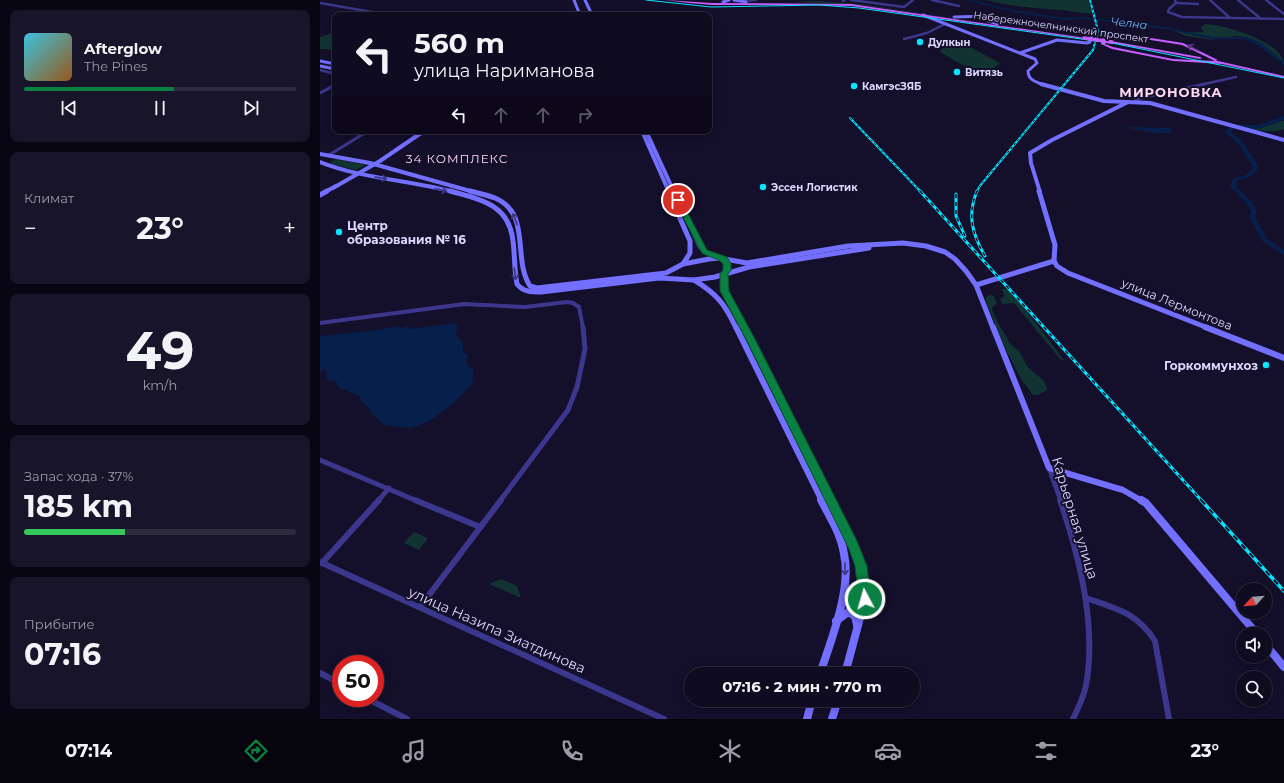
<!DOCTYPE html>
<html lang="ru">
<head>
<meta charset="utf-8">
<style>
  :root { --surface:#0f0b20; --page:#181429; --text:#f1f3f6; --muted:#9b9ba5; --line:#2f2b3e; --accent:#0b8043 }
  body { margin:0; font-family:Montserrat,sans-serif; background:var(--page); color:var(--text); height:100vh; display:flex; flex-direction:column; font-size:15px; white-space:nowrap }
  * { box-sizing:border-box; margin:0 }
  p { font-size:13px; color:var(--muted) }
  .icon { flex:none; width:22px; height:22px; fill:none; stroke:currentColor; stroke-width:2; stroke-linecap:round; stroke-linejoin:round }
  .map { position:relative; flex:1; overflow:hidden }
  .details { display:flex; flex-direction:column; gap:10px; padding:10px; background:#080612; width:320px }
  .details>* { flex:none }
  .banner { position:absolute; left:12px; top:12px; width:380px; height:122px; border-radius:8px; box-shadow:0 2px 10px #0003,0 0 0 1px var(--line); background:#0f0b20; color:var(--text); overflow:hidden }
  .needle { width:26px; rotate:244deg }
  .buttons { position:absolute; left:916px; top:583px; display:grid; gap:8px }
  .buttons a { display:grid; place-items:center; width:36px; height:36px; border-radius:50%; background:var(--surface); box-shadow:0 2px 10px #0003,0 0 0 1px var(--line); font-size:20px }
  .speed { position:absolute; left:12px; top:655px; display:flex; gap:8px; font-size:20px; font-weight:700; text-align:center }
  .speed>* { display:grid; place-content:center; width:52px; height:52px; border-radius:50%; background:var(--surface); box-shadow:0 2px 10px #0003,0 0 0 1px var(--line); line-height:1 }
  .speed .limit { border:6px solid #d22; background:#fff; color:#111 }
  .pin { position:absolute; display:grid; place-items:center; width:34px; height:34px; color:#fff; margin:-17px; border:2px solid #fff; border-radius:50%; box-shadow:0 1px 4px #0007 }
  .me { position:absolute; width:44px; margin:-22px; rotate:354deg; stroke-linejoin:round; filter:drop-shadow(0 0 3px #0008) }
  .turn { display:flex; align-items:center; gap:14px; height:84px; padding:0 16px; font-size:18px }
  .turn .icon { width:52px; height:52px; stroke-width:2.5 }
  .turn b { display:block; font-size:28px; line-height:34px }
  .lanes { display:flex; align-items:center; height:38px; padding:0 16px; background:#0003; justify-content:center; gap:20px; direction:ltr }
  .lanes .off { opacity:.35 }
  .big { font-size:30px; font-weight:700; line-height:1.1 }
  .details .tile { flex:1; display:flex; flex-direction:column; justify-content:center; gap:6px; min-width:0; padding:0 14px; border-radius:8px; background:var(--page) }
  .details .dial { align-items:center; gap:0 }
  .dial b { font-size:52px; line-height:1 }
  .song { display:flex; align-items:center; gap:12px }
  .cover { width:48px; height:48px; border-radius:6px; background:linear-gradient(135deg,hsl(190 70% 55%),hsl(30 70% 35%)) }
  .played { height:4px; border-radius:2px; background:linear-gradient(90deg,var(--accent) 55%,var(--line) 55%) }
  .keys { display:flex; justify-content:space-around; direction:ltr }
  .heat { display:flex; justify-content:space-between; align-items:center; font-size:22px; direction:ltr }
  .charge { height:6px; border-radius:3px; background:linear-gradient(90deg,#34c759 37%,var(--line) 0) }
  .trip { position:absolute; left:364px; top:667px; width:236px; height:40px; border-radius:20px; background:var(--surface); box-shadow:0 2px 10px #0003,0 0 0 1px var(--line); font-weight:700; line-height:40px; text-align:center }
  .menu { display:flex; height:64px; justify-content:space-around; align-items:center; background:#06040d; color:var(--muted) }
  .menu .icon { width:28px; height:28px }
  .menu .selected { color:var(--accent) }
  .menu b { font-size:18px; color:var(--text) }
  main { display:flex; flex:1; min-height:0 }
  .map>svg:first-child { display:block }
  .green { fill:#113433 }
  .water { fill:#071f4b }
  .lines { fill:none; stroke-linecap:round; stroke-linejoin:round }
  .river { fill:#071f4b; fill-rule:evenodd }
  .street-far4 { stroke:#3b378c; stroke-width:2.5 }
  .street-far3 { stroke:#3b378c; stroke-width:3 }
  .street-far2 { stroke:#3b378c; stroke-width:4 }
  .street-far1 { stroke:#3b378c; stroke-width:5 }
  .street { stroke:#3b378c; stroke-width:6 }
  .secondary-far4 { stroke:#736fff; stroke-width:3 }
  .secondary-far3 { stroke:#736fff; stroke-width:4 }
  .secondary-far2 { stroke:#736fff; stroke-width:5 }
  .secondary-far1 { stroke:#736fff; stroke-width:6 }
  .secondary { stroke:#736fff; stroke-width:8 }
  .primary { fill:#c45fff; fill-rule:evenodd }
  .tram { stroke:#04e4ff; stroke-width:1 }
  .rail-far2-casing { stroke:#04e4ff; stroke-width:2 }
  .rail-far1-casing { stroke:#04e4ff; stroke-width:3 }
  .rail-casing { stroke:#04e4ff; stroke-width:3.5 }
  .rail-far2 { stroke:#140f2a; stroke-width:1; stroke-dasharray:2.5; stroke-linecap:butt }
  .rail-far1 { stroke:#140f2a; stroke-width:1.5; stroke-dasharray:4; stroke-linecap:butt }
  .rail { stroke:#140f2a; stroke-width:2; stroke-dasharray:6; stroke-linecap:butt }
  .primary-bridge { stroke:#c45fff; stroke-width:3.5 }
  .oneway { stroke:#63338a }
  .oneway2 { stroke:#3a357f }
  .route { fill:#0b8043; stroke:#07532c }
  .poi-dot { fill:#04e4ff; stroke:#140f2a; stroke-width:1.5 }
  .labels { text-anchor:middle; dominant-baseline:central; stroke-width:4; stroke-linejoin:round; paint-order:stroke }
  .far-street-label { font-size:10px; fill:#ddd8ff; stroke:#140f2a }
  .far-poi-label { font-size:10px; font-weight:bold; fill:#ddd8ff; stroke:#140f2a; text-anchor:start }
  .far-water-label { font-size:11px; font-style:italic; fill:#66b7ff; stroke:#140f2a }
  .far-quarter-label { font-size:12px; letter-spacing:1px; fill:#ffdaf1; stroke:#140f2a }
  .poi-label { font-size:12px; font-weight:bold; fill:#ddd8ff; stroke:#140f2a; text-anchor:start }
  .street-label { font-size:12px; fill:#ddd8ff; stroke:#140f2a }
  .far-district-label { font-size:13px; font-weight:bold; letter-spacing:1px; fill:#ffdaf1; stroke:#140f2a }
  .near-street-label { font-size:14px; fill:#ddd8ff; stroke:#140f2a }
</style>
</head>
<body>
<main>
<section class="details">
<div class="tile">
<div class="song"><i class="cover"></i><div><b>Afterglow</b><p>The Pines</p></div></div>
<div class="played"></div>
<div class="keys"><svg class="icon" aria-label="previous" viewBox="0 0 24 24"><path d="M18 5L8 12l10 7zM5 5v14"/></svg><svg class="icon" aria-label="pause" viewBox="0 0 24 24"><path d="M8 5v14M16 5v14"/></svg><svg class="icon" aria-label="next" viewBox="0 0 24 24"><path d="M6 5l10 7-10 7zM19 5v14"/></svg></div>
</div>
<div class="tile"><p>Климат</p>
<div class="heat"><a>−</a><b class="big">23°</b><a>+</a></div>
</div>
<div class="tile dial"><b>49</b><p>km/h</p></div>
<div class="tile"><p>Запас хода · 37%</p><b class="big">185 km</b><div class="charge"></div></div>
<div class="tile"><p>Прибытие</p><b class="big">07:16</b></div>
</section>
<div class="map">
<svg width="964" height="719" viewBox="0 0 964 719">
  <rect width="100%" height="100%" fill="#140f2a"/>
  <g class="green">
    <path d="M 666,0 L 768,0 L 772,13 C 761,14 752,11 741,10 C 716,8 690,7 666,0 Z"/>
    <polygon points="493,1 541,4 659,22 541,5 472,2"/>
    <path d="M 886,24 C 908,26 960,41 964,63 L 950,50 L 944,47 L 944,45 L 927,37 L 915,36 L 907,39 L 885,36 L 896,40 L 894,40 L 866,36 L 852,30 L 881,36 L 863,32 L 882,32 L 883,31 L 881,27 Z"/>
    <polygon points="15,32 15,50 0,49 0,37"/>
    <path d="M 646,45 L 680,63 L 672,70 C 653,74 637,62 622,53 L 620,50 L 627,46 Z"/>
    <path d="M 962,121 L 964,121 L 964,129 C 953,134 932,130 919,127 L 940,128 Z"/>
    <polygon points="17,159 46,165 36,170 11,164 12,161"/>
    <polygon points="681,289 687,289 689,291 708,313 744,360 741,360 694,303 682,304 680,299 685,296"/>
    <path d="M 671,295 L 674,296 L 677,304 L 673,306 L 672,309 C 676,321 683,330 689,342 C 692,346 697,349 700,353 C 704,358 705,365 710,369 C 716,375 727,380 727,390 L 718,395 L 713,395 L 701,379 L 687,352 L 666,302 L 666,297 Z"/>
    <polygon points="94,532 108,538 99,550 84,543"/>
    <polygon points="181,579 197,586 201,598 169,584"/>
  </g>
  <g class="water">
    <path d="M 807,127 L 846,128 L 850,128 L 853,132 C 847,136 814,130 807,127 Z"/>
    <polygon points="136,323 138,329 136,332 136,335 142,341 144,353 148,354 146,363 154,371 152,384 135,402 111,420 97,426 88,428 64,425 51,413 49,408 40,399 41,397 18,387 17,382 7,380 6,371 5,369 0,371 0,336 59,330 75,326 81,328 87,326 89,329"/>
  </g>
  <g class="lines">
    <g class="river">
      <polygon points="645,0 652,0 693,10 744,18 764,17 846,27 892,37 926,37 941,43 964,62 964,65 937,45 925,39 892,39 846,29 764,19 744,20 693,12"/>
      <polygon points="964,116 964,120 939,129 914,128 911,132 922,141 938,165 937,171 928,178 918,180 916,186 933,203 937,212 935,217 947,239 964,250 964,255 943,242 929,217 931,212 928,205 910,186 914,178 924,176 932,169 932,165 920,146 905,132 911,125 938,125"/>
    </g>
    <g class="street-far4">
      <polyline points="531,0 584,7 593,0"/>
      <polyline points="612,0 639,6"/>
      <polyline points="855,0 856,3 849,9 848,12 862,17 964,19"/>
      <polyline points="890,0 910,18"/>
      <polyline points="918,0 940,18"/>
      <polyline points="946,0 964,14"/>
      <polyline points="422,1 436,0"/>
      <polyline points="523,1 525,0"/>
      <polyline points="0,3 69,15"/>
      <polyline points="856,3 878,4"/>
      <polyline points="584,39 607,33 625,24"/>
      <polyline points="0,70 15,74"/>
      <polyline points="880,85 916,77"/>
    </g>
    <g class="street-far3">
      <polyline points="0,93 15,85"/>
      <polyline points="815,101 821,98 885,84"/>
      <polyline points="9,155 48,131"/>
    </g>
    <polyline class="street-far2" points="0,323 144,304 205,307 247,302 253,303 259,307 263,328"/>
    <g class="street-far1">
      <polyline points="0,460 97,501"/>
      <polyline points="729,468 741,501"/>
      <polyline points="58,501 69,488"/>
      <polyline points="180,501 248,410 257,387 265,349 263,327"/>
    </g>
    <g class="street">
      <polyline points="95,500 160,527"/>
      <path d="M 740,500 C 759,555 777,626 766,685 C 764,697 758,708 753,719"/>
      <polyline points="0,562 344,719"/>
      <polyline points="2,563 59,500"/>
      <path d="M 766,598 C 796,608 817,613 835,641 L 849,719"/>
      <polyline points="100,607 181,500"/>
      <polyline points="0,673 21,684"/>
      <polyline points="46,698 87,719"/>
    </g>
    <g class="secondary-far4">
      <polyline points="254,0 260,15"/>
      <polyline points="265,0 272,15"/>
      <polyline points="414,0 426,2"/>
      <polyline points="403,2 409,0"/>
      <path d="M 603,15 L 715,59 L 717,63 L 708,71 C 708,80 716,82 724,85"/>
      <polyline points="634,17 670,16 760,28 772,33 770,42 767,43 737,40 700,53"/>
      <polyline points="673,17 668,19 668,21 678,24"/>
      <polyline points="0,61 15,64"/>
      <polyline points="0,66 15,69"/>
    </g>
    <g class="secondary-far3">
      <polyline points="721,84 784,101 830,103 964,140"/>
      <polyline points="322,131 349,192"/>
      <polyline points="326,131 354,192"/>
      <polyline points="0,154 50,163 154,192"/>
      <path d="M 0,162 C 43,179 90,180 134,192"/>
      <polyline points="13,188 60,161 104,131"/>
      <polyline points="5,192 16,186"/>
      <polyline points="720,192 711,163 710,153 732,140 808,102"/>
    </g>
    <g class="secondary-far2">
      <path d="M 130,191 C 161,200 189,204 193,241 C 195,255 194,270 197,284 C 203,292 212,292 221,292 L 339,278 L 374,280 L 395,277 L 429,267 L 549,248"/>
      <path d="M 150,191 C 158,193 167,195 175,198 C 212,214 192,258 210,286 L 217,288 L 346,273 L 363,264 L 389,259 L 399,258 L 427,263 L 528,246 L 583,243 L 606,246 L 625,252 L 635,259 L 646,271 L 656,285 L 673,328"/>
      <polyline points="348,191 370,241 370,253 363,264"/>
      <polyline points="354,191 380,246 384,251 396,257"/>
      <polyline points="719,191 735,245 734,261 737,266 748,273 888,328"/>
      <polyline points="0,195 7,191"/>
      <polyline points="404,274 405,291 424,328"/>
      <path d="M 374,280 C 397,294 405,304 416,328"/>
      <polyline points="656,285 734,261"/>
    </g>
    <g class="secondary-far1">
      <polyline points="416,327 502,501"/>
      <polyline points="424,327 510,501"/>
      <polyline points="673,327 729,468 803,490 822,501"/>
      <polyline points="885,327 964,358"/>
    </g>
    <g class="secondary">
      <polyline points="510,500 541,565 545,599 525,674"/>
      <polyline points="821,500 826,503 937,634"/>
      <polyline points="516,621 528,612 535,616 537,625"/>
      <polyline points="945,644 964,667"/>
      <path d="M 500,674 C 511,640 532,589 524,554 C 521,534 510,517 501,500"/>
      <polyline points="487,719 492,700"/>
      <polyline points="512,719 518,700"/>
    </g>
    <g class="primary">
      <polygon points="344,0 392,3 531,4 766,38 764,39 531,6 485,5 392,5 369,3"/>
      <polygon points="786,33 799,33 863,43 898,60 895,61 862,45 799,35 788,35 785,44 793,47 853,59 896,61 898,61 964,76 964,78 902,64 853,61 792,49 781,44 783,36"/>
      <polygon points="791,41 880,57 882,58 880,59 792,43 791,43"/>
    </g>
    <polyline class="tram" points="326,0 391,7 499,5 539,8 797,44 964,78"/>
    <defs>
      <g id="rail-far2">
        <polyline points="530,118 601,192"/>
        <polyline points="657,192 659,187 773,50 778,31 770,0"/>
      </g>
      <g id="rail-far1">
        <polyline points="600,191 882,501"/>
        <path d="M 657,191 C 647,215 652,234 665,256"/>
        <polyline points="636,194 636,216 645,236"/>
      </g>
      <polyline id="rail" points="881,500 964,591"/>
    </defs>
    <use href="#rail-far2" class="rail-far2-casing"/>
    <use href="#rail-far1" class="rail-far1-casing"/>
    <use href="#rail" class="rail-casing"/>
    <use href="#rail-far2" class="rail-far2"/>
    <use href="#rail-far1" class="rail-far1"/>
    <use href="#rail" class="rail"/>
    <polyline class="primary-bridge" points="764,38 792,42"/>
  </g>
  <defs><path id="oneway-shaft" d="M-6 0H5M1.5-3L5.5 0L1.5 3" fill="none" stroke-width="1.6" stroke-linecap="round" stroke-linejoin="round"/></defs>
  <use class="oneway" href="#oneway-shaft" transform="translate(873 48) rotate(-154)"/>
  <g class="oneway2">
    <use href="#oneway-shaft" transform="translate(61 178) rotate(10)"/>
    <use href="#oneway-shaft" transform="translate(121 190) rotate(14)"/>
    <use href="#oneway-shaft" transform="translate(195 219) rotate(-111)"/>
    <use href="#oneway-shaft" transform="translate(195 274) rotate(83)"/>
    <use href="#oneway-shaft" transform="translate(525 569) rotate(90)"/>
  </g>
  <path class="route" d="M 358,198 L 361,200 L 387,250 L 407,257 L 411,264 L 411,270 L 408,274 L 409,291 L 436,341 L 537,541 L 547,566 L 551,599 L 549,604 L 545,605 L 541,604 L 539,599 L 535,566 L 529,549 L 427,341 L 400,291 L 400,274 L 403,270 L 403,264 C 399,258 388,257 382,253 L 354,200 Z"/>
  <g class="poi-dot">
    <circle cx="600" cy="42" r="4"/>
    <circle cx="637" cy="72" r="4"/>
    <circle cx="534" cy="86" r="4"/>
    <circle cx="443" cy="187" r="4"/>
    <circle cx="19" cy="232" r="4"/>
    <circle cx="946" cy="365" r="4"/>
  </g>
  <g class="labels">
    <g class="far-street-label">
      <text transform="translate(741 27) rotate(8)">Набережночелнинский проспект</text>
    </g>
    <g class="far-poi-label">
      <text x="608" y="42">Дулкын</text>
      <text x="645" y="72">Витязь</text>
      <text x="542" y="86">КамгэсЗЯБ</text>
      <text x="451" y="187">Эссен Логистик</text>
    </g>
    <g class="far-water-label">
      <text transform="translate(809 23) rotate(7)">Челна</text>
    </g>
    <g class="far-quarter-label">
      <text x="137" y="158">34 КОМПЛЕКС</text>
    </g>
    <g class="poi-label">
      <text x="27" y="225">Центр<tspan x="27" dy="14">образования № 16</tspan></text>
      <text x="938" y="365" text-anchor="end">Горкоммунхоз</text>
    </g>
    <g class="street-label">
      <text transform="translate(857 304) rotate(22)">улица Лермонтова</text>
    </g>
    <g class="far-district-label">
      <text x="851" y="92">МИРОНОВКА</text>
    </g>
    <g class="near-street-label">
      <text transform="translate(755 518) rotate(73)">Карьерная улица</text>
      <text transform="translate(177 630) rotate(24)">улица Назипа Зиатдинова</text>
    </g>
  </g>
</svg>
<div class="buttons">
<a><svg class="needle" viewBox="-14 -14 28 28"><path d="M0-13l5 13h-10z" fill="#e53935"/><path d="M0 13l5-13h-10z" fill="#9b9ba5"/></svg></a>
<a><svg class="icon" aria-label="sound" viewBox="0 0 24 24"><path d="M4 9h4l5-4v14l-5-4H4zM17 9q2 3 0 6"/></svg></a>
<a><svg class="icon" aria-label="search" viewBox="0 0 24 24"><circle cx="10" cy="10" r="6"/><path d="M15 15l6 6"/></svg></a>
</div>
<div class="speed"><div class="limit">50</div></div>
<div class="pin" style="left:358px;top:200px;background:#d93025"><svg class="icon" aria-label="arrive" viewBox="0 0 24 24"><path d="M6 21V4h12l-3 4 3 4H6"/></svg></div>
<svg class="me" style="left:545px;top:599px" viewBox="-20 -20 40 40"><circle r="17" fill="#0b8043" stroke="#fff" stroke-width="3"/><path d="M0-11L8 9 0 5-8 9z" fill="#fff"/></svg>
<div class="trip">07:16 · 2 мин · 770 m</div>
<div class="banner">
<div class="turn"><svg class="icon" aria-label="left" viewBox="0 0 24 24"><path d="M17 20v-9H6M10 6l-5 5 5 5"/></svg><div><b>560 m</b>улица Нариманова</div></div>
<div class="lanes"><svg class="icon" aria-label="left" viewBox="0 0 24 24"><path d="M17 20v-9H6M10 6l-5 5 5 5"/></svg><svg class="icon off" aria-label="ahead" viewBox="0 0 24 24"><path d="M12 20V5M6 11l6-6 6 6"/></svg><svg class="icon off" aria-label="ahead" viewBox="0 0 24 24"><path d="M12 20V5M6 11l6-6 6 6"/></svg><svg class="icon off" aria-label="right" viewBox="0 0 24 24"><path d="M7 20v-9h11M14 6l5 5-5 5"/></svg></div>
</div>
</div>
</main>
<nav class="menu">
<b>07:14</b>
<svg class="icon selected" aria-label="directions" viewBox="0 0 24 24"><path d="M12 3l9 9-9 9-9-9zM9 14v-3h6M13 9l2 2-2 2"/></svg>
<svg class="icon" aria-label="music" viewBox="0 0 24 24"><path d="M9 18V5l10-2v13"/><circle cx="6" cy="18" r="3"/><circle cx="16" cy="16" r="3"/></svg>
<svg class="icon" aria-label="phone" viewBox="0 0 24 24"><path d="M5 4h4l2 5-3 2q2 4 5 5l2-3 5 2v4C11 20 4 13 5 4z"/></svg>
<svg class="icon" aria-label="climate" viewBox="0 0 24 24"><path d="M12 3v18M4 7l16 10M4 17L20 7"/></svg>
<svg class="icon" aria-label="car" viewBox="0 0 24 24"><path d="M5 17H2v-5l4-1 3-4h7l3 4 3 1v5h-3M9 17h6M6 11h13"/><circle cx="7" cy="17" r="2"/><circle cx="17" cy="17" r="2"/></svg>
<svg class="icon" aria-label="filters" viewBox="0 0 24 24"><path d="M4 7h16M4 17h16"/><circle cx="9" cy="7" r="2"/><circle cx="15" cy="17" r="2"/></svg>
<b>23°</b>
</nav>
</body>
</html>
